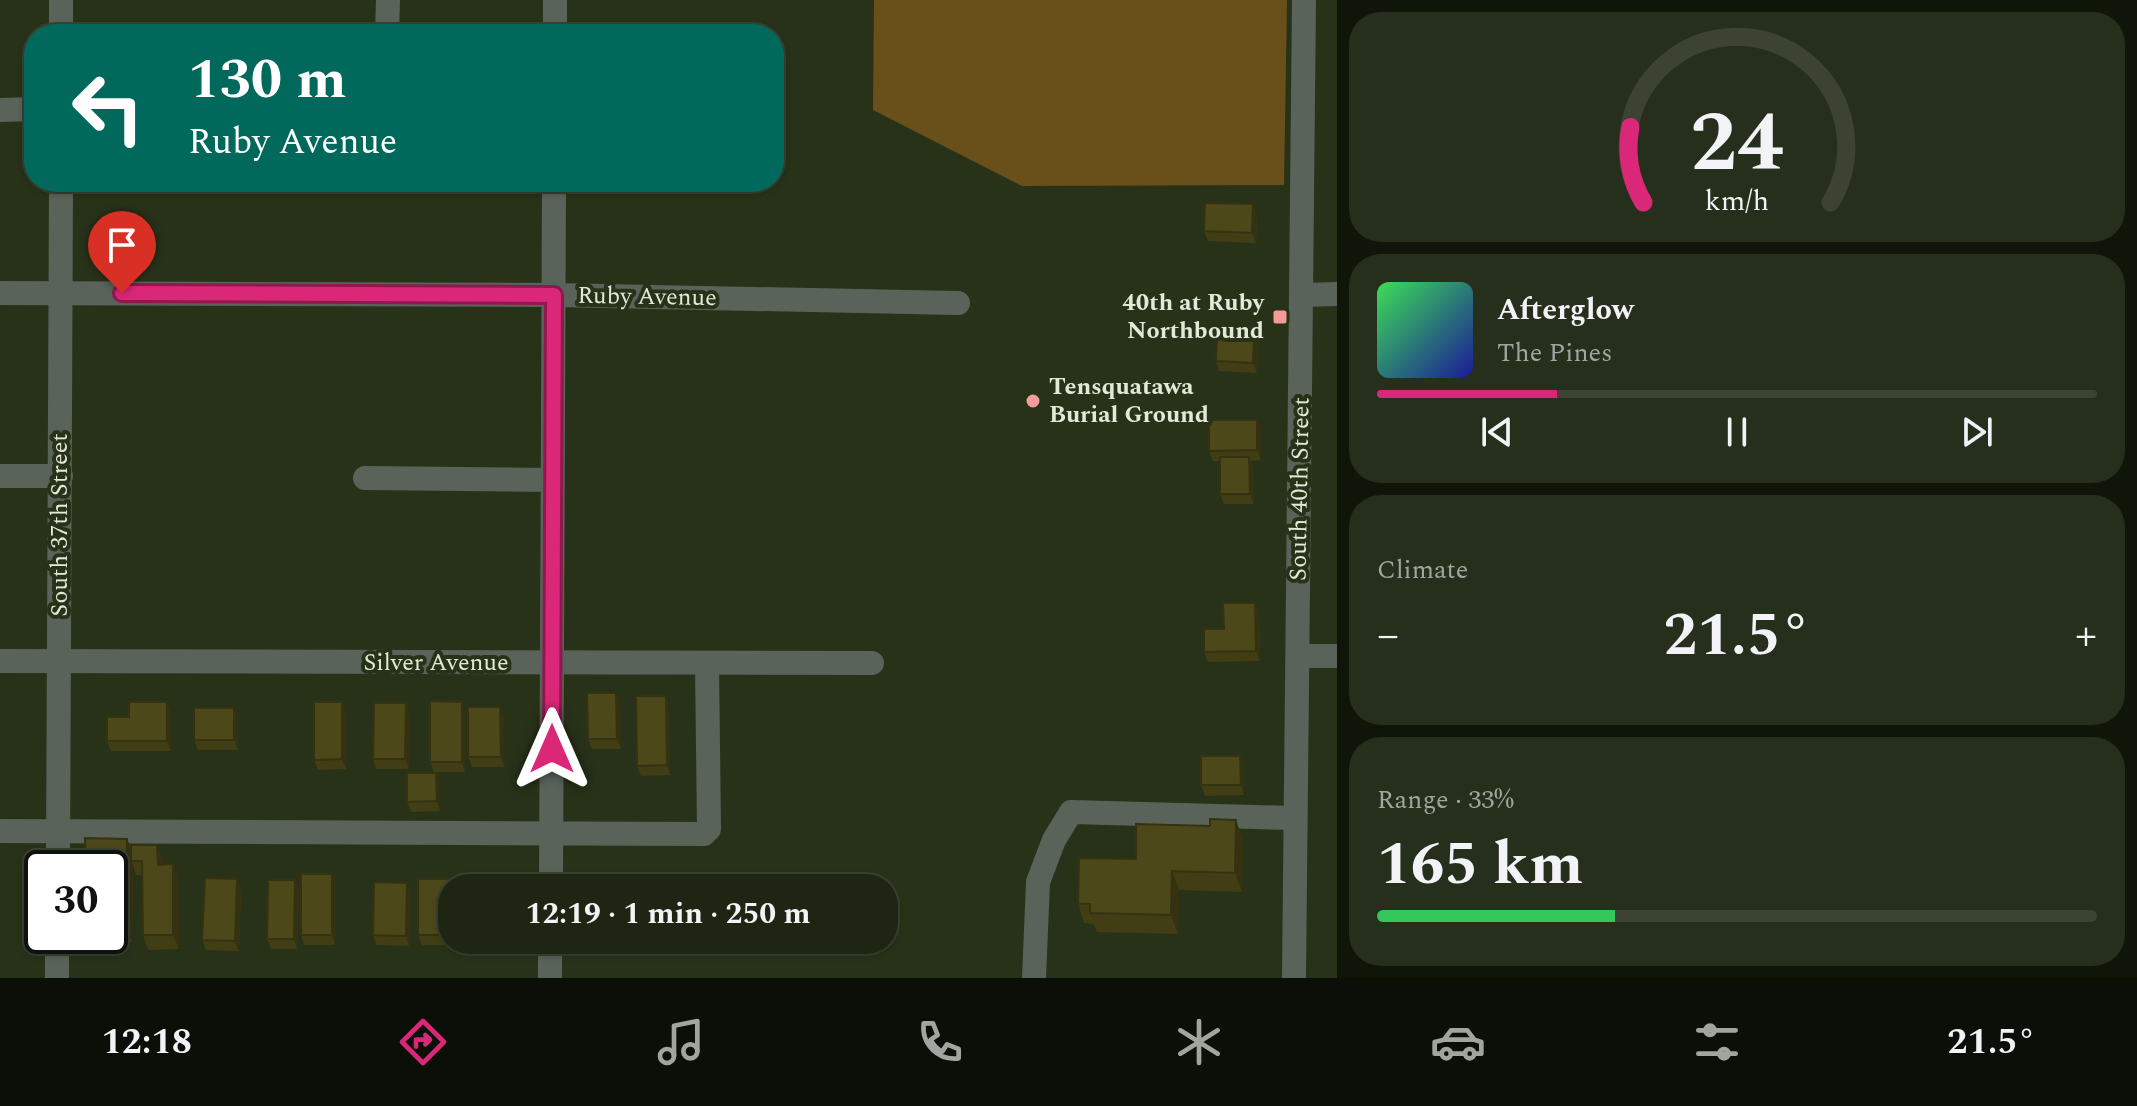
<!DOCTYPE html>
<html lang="en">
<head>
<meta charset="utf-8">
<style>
  :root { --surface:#1e2613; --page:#262e1c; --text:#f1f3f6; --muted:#a1a5a0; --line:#3c4333; --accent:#db2777 }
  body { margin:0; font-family:Spectral,serif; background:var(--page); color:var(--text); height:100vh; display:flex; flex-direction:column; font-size:30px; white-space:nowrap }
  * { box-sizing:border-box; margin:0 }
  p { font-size:26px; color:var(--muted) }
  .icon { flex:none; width:44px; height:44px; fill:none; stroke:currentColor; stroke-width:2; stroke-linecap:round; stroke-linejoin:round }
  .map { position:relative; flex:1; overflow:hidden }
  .details { display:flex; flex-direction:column; gap:12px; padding:12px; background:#10150a; width:800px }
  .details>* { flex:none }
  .top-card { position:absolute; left:24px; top:24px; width:760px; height:168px; border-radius:32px; box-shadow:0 2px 6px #0004,0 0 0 2px var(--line); background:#00695c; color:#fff; overflow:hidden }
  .speed { position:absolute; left:24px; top:850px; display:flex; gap:16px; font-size:40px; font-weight:700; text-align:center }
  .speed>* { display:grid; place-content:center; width:104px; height:104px; border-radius:50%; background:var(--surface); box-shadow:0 2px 6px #0004,0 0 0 2px var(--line); line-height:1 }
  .speed .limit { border:4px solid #111; border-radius:12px; background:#fff; color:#111 }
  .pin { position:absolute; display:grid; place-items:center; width:68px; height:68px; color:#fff; margin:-82px -34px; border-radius:50% 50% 50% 0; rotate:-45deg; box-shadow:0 0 8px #0007 }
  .pin .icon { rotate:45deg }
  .me { position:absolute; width:88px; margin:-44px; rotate:0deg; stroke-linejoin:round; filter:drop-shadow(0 0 6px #0008) }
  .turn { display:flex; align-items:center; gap:28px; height:168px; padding:0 32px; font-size:36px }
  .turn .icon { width:104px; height:104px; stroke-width:2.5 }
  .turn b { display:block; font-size:56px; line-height:68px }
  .big { font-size:60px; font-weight:700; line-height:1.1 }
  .details .widget { flex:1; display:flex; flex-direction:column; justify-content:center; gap:12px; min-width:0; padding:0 28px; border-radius:32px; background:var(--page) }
  .details .dial { align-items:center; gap:0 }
  .dial svg { height:208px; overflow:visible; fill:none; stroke:var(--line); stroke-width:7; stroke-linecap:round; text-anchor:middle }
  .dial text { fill:var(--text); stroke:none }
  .song { display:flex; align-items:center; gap:24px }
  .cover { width:96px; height:96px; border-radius:12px; background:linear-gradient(135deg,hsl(130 70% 55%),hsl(240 70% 35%)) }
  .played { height:8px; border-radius:4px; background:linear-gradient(90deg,var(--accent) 25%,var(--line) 25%) }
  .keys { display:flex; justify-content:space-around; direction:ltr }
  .heat { display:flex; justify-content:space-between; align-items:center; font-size:44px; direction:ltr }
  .charge { height:12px; border-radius:6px; background:linear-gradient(90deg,#34c759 33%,var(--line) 0) }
  .trip { position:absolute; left:438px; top:874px; width:460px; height:80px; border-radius:32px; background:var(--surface); box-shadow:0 2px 6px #0004,0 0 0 2px var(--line); font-weight:700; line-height:80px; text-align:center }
  .menu { display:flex; height:128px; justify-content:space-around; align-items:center; background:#0c0f08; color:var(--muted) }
  .menu .icon { width:56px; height:56px }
  .menu .selected { color:var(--accent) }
  .menu b { font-size:36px; color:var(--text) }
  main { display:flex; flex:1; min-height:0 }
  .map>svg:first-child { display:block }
  .green { fill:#69501a }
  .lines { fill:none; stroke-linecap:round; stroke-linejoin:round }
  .minor { stroke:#59635a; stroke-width:24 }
  .wall { fill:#413e16 }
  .shaded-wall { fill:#353212 }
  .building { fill:#4c4819; stroke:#353212; stroke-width:2 }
  .route-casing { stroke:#8e194d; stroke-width:20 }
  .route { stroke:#db2777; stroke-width:14 }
  .poi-dot { fill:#f59b9b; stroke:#283219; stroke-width:3 }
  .labels { text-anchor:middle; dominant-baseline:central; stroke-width:8; stroke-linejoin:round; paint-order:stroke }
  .street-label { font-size:24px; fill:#e2e9d9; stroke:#283219 }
  .poi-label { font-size:24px; font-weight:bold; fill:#e2e9d9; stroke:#283219; text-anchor:end }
</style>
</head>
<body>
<main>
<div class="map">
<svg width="1337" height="978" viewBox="0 0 1337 978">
  <rect width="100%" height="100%" fill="#283219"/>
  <polygon class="green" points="874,0 1287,0 1284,185 1022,186 873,110"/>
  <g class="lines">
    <g class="minor">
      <polyline points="61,34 61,0"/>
      <polyline points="387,34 388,0"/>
      <polyline points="555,34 555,0"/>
      <polyline points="0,110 34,109"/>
      <polyline points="0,293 554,295 958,303"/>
      <polyline points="1304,295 1337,294"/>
      <polyline points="0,476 61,476"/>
      <polyline points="365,478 552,480"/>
      <polyline points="1298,656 1337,656"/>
      <polyline points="0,661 872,663"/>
      <polyline points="0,831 704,834 709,829 707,663"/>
      <polyline points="58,868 61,182"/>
      <polyline points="551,888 554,182"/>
      <polyline points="57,978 57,936"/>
      <polyline points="550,978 550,940"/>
      <polyline points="1034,978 1038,882 1054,840 1071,812 1293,818"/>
      <polyline points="1294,978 1304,0"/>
    </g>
  </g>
  <g class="wall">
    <polygon points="1257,214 1256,243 1208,241 1204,231"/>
    <polygon points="1254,333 1258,343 1257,373 1219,371 1216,361"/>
    <polygon points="1261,430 1261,460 1251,461 1253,467 1254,504 1224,504 1220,494 1220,461 1213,461 1209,451"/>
    <polygon points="1259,613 1260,661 1208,662 1204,652 1224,629"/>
    <polygon points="616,693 620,703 621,749 592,749 588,739"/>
    <polygon points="666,696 669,706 670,775 641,776 637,766"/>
    <polygon points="406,703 409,713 409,769 376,769 373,759"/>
    <polygon points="234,708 238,718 238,750 198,750 194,740"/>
    <polygon points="171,712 171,751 111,751 107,741 129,717"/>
    <polygon points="346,712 346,769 318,770 314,760"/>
    <polygon points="465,712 465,772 434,772 430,762"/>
    <polygon points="504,717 504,767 472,767 468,757"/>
    <polygon points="1240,756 1244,766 1244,795 1205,796 1201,785"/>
    <polygon points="440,783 440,811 411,812 407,802"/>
    <polygon points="127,839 131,848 163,859 163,865 178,879 179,949 148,950 143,935 142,875 136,875 133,865 132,942 121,942 118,948 109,948 105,941 94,941 93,936 110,936 110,868"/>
    <polygon points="1243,839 1242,892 1179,890 1178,934 1097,932 1094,924 1084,923 1078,904 1136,859"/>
    <polygon points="332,874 335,884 335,945 304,945 301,935"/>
    <polygon points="295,880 299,890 297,949 271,949 267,939"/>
    <polygon points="452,888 452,940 455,940 455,945 422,945 418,935"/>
    <polygon points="241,890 239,951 206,950 202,940"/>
    <polygon points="411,893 409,946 376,945 373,935"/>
    <polygon points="467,940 500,940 500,947 469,946"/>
  </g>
  <g class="shaded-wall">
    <polygon points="1253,204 1257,214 1256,243 1252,233"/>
    <polygon points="1254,333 1258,343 1257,373 1253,363"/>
    <polygon points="1257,420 1261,430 1261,460 1257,450"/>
    <polygon points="1249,457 1253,467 1254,504 1250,494"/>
    <polygon points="1255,603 1259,613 1260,661 1256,651"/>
    <polygon points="616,693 620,703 621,749 617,739"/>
    <polygon points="666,696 669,706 670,775 667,765"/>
    <polygon points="167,702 171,712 171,751 167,741"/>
    <polygon points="342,702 346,712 346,769 342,759"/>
    <polygon points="462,702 465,712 465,772 462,762"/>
    <polygon points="406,703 409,713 409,769 405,759"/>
    <polygon points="500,707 504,717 504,767 501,757"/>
    <polygon points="234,708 238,718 238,750 234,740"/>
    <polygon points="1240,756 1244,766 1244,795 1241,785"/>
    <polygon points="436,773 440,783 440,811 437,801"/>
    <polygon points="1236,820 1243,839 1242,892 1235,873"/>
    <polygon points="127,839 133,853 131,861 133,865 132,942 126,927"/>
    <polygon points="157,845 163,859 163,879 158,865"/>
    <polygon points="173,864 178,879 179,949 173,935"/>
    <polygon points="1172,871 1179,890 1178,934 1171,915"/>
    <polygon points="332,874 335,884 335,945 332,935"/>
    <polygon points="498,876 502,886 502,888 498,888"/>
    <polygon points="237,879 241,890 239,951 235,941"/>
    <polygon points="295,880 299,890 297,949 294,939"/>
    <polygon points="407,883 411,893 409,946 406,936"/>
    <polygon points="116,927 121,942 118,948 113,933"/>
  </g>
  <g class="building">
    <polygon points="1205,203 1253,204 1252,233 1204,231"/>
    <polygon points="1217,331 1254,333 1253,363 1216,361"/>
    <polygon points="1209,420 1257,420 1257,450 1209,451"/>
    <polygon points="1220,457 1249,457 1250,494 1220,494"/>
    <polygon points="1223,603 1255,603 1256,651 1204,652 1204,629 1224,629"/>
    <polygon points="587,693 616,693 617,739 588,739"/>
    <polygon points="636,696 666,696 667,765 637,766"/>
    <polygon points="430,701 462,702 462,762 430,762"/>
    <polygon points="129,702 167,702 167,741 107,741 107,717 129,717"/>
    <polygon points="314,702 342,702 342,759 314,760"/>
    <polygon points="374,703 406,703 405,759 373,759"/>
    <polygon points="468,707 500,707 501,757 468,757"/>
    <rect x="194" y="708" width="40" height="32"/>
    <polygon points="1201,756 1240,756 1241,785 1201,785"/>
    <polygon points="407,773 436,773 437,801 407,802"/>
    <polygon points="1210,819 1236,820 1235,873 1172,871 1171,915 1090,913 1090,904 1078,904 1079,858 1136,859 1136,824 1210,826"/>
    <polygon points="85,838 127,839 126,927 116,927 113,933 110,933 110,868 86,868"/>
    <polygon points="131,845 157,845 158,865 173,864 173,935 143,935 142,861 131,861"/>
    <rect x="301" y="874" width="31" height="61"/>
    <polygon points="467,875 498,876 498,888 467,888"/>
    <polygon points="205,878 237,879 235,941 202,940"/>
    <polygon points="418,879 452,879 451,935 418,935"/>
    <polygon points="268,880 295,880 294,939 267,939"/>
    <polygon points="374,882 407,883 406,936 373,935"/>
  </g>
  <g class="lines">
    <defs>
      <polyline id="route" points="122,293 554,295 552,749"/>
    </defs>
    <use href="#route" class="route-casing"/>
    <use href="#route" class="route"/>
  </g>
  <g class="poi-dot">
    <rect x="1272" y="309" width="16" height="16" rx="4"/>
    <circle cx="1033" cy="401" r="8"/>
  </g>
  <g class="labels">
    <g class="street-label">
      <text transform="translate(647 297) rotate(1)">Ruby Avenue</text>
      <text transform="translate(1300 489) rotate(-89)">South 40th Street</text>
      <text transform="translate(60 525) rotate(-90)">South 37th Street</text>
      <text x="436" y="663">Silver Avenue</text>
    </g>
    <g class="poi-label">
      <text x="1264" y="303">40th at Ruby<tspan x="1264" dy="28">Northbound</tspan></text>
      <text x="1049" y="387" text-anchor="start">Tensquatawa<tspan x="1049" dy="28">Burial Ground</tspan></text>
    </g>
  </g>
</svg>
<div class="speed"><div class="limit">30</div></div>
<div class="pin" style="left:122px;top:293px;background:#d93025"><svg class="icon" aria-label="arrive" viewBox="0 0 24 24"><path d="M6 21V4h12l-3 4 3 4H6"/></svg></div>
<svg class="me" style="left:552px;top:749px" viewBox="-20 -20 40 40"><path d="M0-17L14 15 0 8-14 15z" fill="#db2777" stroke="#fff" stroke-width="4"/></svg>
<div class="trip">12:19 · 1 min · 250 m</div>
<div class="top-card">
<div class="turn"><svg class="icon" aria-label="left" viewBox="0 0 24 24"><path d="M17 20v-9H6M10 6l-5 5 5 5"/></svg><div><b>130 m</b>Ruby Avenue</div></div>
</div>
</div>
<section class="details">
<div class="widget dial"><svg viewBox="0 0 100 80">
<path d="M14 69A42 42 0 1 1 86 69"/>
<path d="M14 69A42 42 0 0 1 9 40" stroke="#db2777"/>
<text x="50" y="56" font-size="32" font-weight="700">24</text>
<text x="50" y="72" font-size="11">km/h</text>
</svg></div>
<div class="widget">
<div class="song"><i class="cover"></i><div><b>Afterglow</b><p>The Pines</p></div></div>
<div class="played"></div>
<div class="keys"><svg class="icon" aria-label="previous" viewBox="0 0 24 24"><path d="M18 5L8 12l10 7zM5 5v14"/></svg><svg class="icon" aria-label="pause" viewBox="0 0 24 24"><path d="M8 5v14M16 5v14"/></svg><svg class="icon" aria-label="next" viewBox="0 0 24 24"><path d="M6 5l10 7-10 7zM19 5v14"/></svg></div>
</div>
<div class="widget"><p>Climate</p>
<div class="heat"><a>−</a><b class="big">21.5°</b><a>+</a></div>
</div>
<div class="widget"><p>Range · 33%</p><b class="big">165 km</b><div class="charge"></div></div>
</section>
</main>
<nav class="menu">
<b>12:18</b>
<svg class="icon selected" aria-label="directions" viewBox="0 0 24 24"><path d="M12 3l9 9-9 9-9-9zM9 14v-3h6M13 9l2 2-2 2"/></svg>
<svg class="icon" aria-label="music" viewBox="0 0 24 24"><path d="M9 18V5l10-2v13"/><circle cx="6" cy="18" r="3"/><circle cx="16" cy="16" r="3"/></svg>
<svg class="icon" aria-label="phone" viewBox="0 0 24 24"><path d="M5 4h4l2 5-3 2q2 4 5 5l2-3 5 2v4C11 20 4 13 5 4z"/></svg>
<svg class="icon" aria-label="climate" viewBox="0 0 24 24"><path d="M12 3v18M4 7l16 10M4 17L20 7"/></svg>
<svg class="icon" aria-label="car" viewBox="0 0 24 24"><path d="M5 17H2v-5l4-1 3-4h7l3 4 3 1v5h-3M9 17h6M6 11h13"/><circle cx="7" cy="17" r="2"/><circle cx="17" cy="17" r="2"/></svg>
<svg class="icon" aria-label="filters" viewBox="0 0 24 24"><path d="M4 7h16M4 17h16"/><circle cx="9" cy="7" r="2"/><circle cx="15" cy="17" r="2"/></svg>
<b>21.5°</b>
</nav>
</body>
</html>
